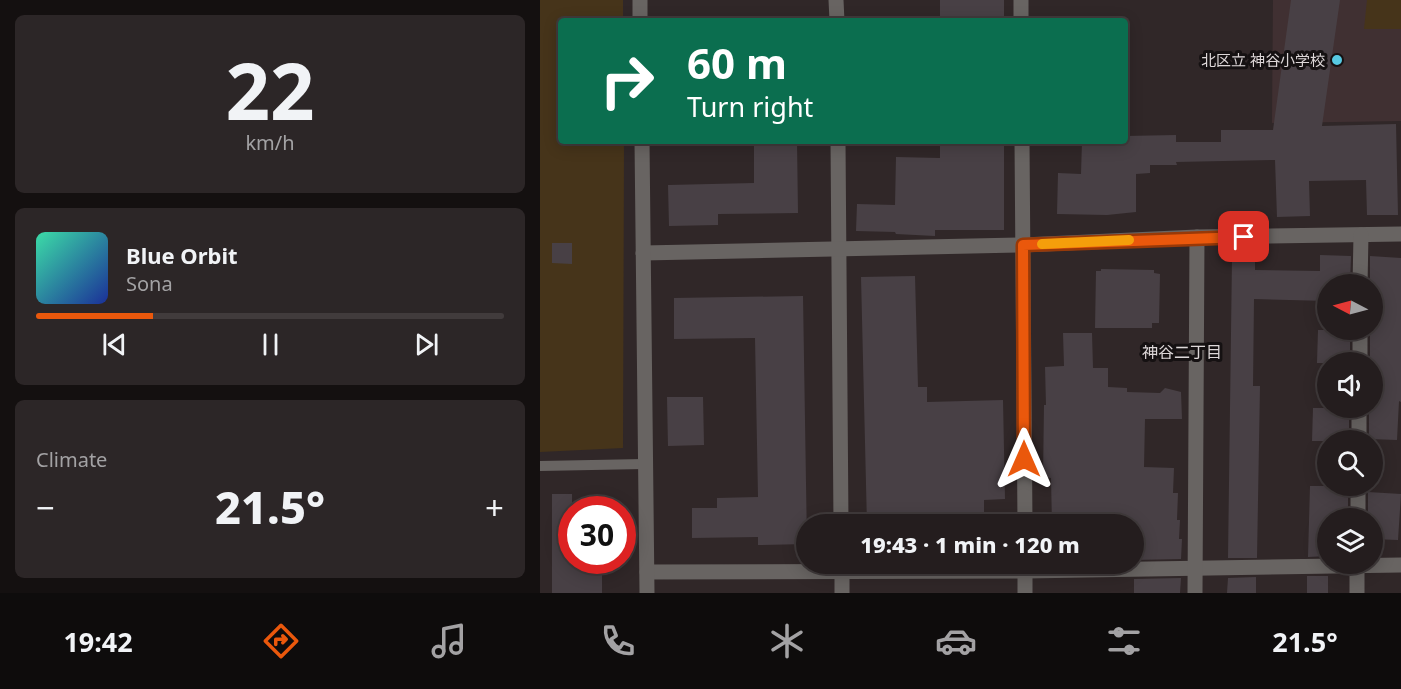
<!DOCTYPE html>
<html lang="en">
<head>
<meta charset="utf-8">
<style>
  :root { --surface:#241d1e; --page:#2c2627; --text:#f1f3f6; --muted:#a3a2a4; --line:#413b3c; --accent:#ea580c }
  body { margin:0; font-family:"Noto Sans","Noto Sans JP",sans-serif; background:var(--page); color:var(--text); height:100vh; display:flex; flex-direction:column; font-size:22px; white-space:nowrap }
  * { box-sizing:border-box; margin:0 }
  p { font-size:20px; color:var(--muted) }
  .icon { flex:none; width:33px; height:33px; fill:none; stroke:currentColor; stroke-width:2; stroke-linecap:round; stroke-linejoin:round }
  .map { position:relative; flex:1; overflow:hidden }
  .side { display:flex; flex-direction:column; gap:15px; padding:15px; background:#141010; width:540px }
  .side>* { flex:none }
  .top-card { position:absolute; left:18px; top:18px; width:570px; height:126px; border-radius:6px; box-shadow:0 3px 15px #0003,0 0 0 2px var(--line); background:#0b6e4f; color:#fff; overflow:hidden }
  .needle { width:39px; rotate:276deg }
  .buttons { position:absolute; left:777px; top:274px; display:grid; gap:12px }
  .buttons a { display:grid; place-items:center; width:66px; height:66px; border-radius:50%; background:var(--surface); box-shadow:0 3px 15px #0003,0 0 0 2px var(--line); font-size:30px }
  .speed { position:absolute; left:18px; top:496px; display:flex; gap:12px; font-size:30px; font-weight:700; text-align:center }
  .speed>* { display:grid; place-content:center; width:78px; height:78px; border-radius:50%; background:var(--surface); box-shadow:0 3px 15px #0003,0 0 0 2px var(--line); line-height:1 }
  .speed .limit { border:9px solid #d22; background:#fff; color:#111 }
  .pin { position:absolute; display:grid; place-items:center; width:51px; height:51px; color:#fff; margin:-26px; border-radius:12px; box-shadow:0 3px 9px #0006 }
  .me { position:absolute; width:66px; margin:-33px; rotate:0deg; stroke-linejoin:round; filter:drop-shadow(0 0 4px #0008) }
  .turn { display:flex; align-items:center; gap:21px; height:126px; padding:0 30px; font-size:27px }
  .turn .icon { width:78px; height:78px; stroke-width:2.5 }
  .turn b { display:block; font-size:42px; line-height:51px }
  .big { font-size:45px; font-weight:800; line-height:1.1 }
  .side .widget { flex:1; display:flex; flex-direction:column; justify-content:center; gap:9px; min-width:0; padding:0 21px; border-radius:9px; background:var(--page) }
  .side .dial { align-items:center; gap:0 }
  .dial b { font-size:78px; line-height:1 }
  .song { display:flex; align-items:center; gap:18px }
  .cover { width:72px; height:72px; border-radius:9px; background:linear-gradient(135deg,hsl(160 70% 55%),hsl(230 70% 35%)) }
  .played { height:6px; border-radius:3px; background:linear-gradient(90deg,var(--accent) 25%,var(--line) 25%) }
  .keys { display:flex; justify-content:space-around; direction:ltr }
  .heat { display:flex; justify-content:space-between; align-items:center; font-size:33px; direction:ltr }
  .trip { position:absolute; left:256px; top:514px; width:348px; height:60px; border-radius:30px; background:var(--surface); box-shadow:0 3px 15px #0003,0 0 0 2px var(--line); font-weight:800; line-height:60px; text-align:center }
  .dock { display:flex; height:96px; justify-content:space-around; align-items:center; background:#0e0c0c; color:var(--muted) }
  .dock .icon { width:42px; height:42px }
  .dock .on { color:var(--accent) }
  .dock b { font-size:27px; color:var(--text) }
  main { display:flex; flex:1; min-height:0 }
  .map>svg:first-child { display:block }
  .built { fill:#403032 }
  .green { fill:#46341a }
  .building { fill:#484045 }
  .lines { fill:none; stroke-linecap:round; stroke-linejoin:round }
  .service { stroke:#686462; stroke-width:10 }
  .minor { stroke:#686462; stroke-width:15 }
  .tertiary { stroke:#686462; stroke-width:15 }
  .route-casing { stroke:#983908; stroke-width:15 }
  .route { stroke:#ea580c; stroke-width:10 }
  .slow { stroke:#f59e0b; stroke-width:10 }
  .poi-dot { fill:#57c9e2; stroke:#151112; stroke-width:2 }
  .labels { text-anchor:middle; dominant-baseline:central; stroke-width:6; stroke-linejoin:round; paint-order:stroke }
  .poi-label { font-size:15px; fill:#ddd7d8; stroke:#151112; text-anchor:end }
  .neighbourhood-label { font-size:16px; fill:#ddd7d8; stroke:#151112 }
</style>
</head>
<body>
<main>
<section class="side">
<div class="widget dial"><b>22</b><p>km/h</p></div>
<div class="widget">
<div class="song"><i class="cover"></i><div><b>Blue Orbit</b><p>Sona</p></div></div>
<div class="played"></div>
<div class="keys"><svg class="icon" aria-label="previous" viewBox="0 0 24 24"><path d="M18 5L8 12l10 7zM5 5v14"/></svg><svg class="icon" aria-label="pause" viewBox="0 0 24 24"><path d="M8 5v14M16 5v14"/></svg><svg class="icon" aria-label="next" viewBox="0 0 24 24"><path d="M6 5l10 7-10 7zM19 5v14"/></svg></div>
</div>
<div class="widget"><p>Climate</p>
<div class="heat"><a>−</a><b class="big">21.5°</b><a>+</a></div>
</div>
</section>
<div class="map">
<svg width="861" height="593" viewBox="0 0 861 593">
  <rect width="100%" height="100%" fill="#302728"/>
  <polygon class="built" points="733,0 861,0 861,121 732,123"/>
  <g class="green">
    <polygon points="0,0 83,0 83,21 21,21 21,141 84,141 83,448 0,452"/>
    <polygon points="827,0 861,0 861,29 824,29"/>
  </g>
  <g class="building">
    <rect x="400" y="0" width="64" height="21"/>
    <polygon points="751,0 800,0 782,126 856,124 858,215 827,215 826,180 769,181 770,216 737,217 735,160 636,162 637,165 610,165 610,173 596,174 596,212 567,215 517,214 518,173 541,174 542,141 585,141 585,136 636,135 636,142 681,142 681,130 733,130"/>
    <polygon points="214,141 257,141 258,213 178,214 178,225 129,226 128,185 214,183"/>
    <polygon points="400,141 464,141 464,230 395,230 395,236 356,234 355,232 316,231 317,204 355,205 356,157 400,158"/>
    <polygon points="12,243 32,243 32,264 12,263"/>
    <polygon points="780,255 811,256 810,285 788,285 788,301 714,299 713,386 720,386 717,558 688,558 692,258 715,258 715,270 780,271"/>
    <polygon points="830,256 861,258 861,402 859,401 857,440 829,439 829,408 832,408 832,363 830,363 830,330 832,330 835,285 830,285"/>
    <polygon points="561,269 614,270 614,273 620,274 619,323 612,323 612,328 555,328 556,271 561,271"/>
    <polygon points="375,276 378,387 387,387 387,402 463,400 465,499 444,500 444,525 327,525 321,277"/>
    <polygon points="263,296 267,544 218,545 218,537 152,538 152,508 177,508 177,498 218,497 215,338 134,339 134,298"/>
    <polygon points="778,330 810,330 810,363 777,363"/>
    <polygon points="523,333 552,333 553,368 568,368 568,387 587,388 587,392 620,393 625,388 641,392 642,419 605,419 604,467 634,468 633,493 638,493 637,520 640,520 639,539 642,539 641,559 594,560 594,525 512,525 511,478 503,477 504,405 506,405 505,367 524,366"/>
    <polygon points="127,397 163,397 164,445 128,446"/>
    <polygon points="773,408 809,408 809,438 803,438 803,441 772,441"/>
    <polygon points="770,486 802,486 802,490 808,491 808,519 788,519 788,556 768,557"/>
    <polygon points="828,492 861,494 858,540 832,539 832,519 828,519"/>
    <polygon points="12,494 32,494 32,561 62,561 62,593 12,593"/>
    <rect x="767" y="576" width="21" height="17"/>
    <polygon points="716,577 716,593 687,593 688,578"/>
    <polygon points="641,578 640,593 594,593 594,579"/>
  </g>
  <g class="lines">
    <polyline class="service" points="0,466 104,464"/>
    <g class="minor">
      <polyline points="296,0 297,21"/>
      <polyline points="481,0 481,21"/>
      <polyline points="298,141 301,525"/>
      <polyline points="482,141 485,525"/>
      <polyline points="103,253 483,245 657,237 861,234"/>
      <polyline points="820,285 821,235"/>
      <polyline points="820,363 820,330"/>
      <polyline points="819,441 819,408"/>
      <polyline points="818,519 818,486"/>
      <polyline points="302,564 302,593"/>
      <polyline points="107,572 485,571 861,565"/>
      <polyline points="485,593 485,564"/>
      <polyline points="655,593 657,237"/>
      <polyline points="817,593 817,564"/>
    </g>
    <g class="tertiary">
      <polyline points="100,0 100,21"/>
      <polyline points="102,141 107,593"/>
    </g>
  </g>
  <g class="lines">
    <defs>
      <polyline id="route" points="484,459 483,245 704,237"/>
    </defs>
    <use href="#route" class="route-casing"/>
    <use href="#route" class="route"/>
    <polyline class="slow" points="502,244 589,240"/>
  </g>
  <circle class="poi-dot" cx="797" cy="60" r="6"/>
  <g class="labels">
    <g class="poi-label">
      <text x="785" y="60">北区立 神谷小学校</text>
    </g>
    <g class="neighbourhood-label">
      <text x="642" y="352">神谷二丁目</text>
    </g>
  </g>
</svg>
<div class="buttons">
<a><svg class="needle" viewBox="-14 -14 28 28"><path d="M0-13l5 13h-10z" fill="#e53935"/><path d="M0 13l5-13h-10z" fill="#a3a2a4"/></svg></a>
<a><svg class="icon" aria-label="sound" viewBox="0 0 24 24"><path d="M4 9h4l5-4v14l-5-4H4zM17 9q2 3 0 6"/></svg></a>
<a><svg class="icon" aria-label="search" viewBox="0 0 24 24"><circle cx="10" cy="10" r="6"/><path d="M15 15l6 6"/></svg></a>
<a><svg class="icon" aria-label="layers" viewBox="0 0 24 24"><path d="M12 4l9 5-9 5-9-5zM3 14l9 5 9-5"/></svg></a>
</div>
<div class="speed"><div class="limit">30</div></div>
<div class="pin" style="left:704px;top:237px;background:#d93025"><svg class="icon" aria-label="arrive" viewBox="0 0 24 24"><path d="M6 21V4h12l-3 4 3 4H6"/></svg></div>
<svg class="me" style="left:484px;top:459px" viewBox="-20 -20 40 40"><path d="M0-17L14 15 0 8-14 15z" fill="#ea580c" stroke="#fff" stroke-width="4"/></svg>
<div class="trip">19:43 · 1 min · 120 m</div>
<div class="top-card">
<div class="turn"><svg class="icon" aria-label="right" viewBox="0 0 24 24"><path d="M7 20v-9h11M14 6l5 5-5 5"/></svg><div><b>60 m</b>Turn right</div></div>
</div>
</div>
</main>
<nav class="dock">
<b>19:42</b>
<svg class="icon on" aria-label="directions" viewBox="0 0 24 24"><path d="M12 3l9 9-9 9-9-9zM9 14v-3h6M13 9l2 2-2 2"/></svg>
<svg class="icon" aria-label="music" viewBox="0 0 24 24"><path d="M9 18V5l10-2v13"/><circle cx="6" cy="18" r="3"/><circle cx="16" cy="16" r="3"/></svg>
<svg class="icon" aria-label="phone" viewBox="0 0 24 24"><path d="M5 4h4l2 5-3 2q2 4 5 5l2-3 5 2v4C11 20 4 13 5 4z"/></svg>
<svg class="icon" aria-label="climate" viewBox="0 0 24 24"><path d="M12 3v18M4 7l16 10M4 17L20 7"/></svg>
<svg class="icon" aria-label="car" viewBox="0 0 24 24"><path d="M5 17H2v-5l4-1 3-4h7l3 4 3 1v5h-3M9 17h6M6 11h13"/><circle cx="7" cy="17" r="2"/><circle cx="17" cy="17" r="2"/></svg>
<svg class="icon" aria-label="filters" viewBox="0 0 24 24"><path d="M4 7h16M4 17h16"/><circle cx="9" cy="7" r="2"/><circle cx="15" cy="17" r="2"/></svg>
<b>21.5°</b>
</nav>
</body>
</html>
